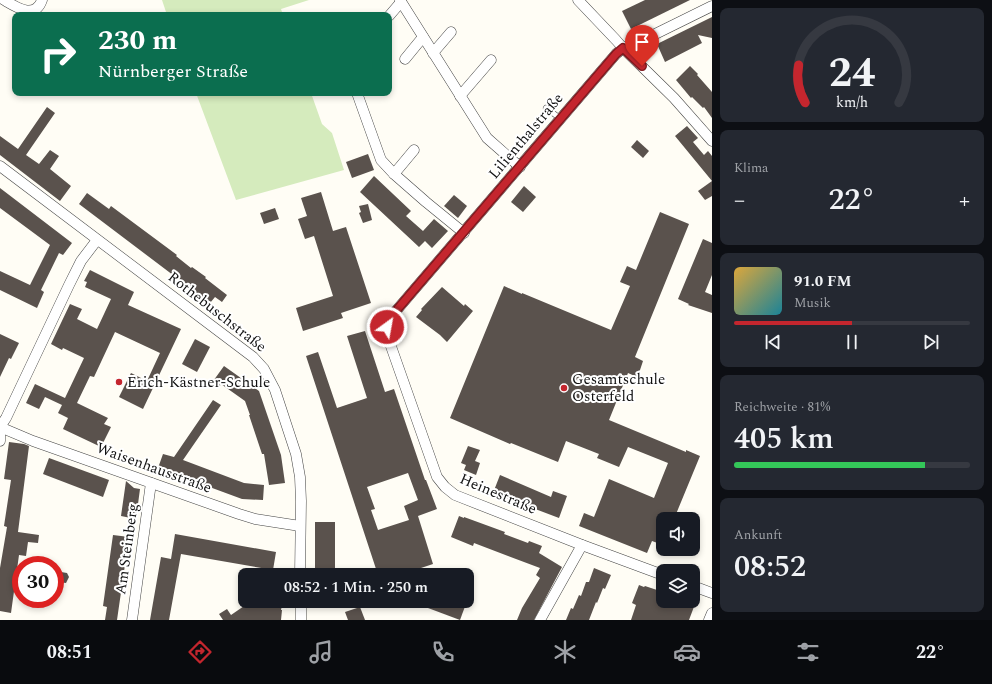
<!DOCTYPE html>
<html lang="de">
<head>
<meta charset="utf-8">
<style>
  :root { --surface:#171b24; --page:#242831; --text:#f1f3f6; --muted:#9ea1a6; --line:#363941; --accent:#c4262e }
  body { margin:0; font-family:Spectral,serif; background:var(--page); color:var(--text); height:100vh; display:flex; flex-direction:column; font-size:15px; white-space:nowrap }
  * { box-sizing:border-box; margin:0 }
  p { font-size:13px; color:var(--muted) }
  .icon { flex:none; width:22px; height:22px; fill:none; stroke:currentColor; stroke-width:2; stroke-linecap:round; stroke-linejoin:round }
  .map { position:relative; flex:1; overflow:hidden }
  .details { display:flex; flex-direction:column; gap:8px; padding:8px; background:#0d0f14; width:280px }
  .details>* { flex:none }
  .top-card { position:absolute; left:12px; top:12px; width:380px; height:84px; border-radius:8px; box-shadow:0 2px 6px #0003; background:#0b6e4f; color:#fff; overflow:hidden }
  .buttons { position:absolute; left:656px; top:512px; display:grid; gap:8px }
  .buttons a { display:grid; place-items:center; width:44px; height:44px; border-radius:8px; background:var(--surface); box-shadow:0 2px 6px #0003; font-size:20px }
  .speed { position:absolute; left:12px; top:556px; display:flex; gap:8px; font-size:20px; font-weight:700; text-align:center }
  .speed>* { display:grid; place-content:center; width:52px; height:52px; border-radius:50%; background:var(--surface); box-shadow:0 2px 6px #0003; line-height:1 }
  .speed .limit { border:6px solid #d22; background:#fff; color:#111 }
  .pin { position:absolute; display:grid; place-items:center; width:34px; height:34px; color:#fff; margin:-41px -17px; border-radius:50% 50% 50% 0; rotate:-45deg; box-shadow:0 0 4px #0007 }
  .pin .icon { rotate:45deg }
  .me { position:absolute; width:44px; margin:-22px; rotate:32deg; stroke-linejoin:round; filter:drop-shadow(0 0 3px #0008) }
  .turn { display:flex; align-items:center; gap:14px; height:84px; padding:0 20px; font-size:18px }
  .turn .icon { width:52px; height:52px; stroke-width:2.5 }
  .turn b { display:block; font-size:28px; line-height:34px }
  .big { font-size:30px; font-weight:600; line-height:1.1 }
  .details .card { flex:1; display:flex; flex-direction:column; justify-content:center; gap:6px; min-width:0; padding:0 14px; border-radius:8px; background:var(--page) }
  .details .dial { align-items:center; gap:0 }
  .dial svg { height:104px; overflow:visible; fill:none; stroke:var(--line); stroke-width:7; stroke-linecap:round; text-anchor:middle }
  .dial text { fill:var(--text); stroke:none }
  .song { display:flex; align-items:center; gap:12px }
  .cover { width:48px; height:48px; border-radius:6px; background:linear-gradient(135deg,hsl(40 70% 55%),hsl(190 70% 35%)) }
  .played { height:4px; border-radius:2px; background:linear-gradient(90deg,var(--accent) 50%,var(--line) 50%) }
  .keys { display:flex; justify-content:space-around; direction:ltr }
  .heat { display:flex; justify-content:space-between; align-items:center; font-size:22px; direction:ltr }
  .charge { height:6px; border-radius:3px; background:linear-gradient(90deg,#34c759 81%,var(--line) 0) }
  .trip { position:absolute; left:238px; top:568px; width:236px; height:40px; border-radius:8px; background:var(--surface); box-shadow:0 2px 6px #0003; font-weight:600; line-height:40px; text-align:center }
  .tabs { display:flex; height:64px; justify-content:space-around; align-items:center; background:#090b0e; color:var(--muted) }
  .tabs .icon { width:28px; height:28px }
  .tabs .on { color:var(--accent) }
  .tabs b { font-size:18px; color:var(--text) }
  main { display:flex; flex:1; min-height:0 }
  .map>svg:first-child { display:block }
  .green { fill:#d5ebbd }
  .building { fill:#5a524d; fill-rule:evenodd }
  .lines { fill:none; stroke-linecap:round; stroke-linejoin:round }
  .lane-casing { stroke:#444; stroke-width:6 }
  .street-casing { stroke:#444; stroke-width:11 }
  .lane { stroke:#fff; stroke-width:5 }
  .street { stroke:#fff; stroke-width:10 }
  .route-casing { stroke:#7f191e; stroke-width:10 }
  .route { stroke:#c4262e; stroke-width:7 }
  .poi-dot { fill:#c4262e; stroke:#fff; stroke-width:1.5 }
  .labels { text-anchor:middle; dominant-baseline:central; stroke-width:4; stroke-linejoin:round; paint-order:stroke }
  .street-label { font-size:15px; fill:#111; stroke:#fff }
  .poi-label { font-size:15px; fill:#111; stroke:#fff; text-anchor:start }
</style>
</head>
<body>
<main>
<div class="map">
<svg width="712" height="620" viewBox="0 0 712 620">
  <rect width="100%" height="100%" fill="#fffdf5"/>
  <g class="green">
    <polygon points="162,0 309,0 281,9 283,15 167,15"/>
    <polygon points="196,93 311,93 322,124 332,133 344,170 236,200"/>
  </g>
  <g class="building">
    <polygon points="645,0 690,0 631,29 622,11"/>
    <polygon points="712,17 712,38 698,35 702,43 665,62 657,44"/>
    <polygon points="690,66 698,74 697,75 712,92 712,118 704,107 703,108 692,97 691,98 676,80"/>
    <polygon points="47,107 55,113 26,155 39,164 50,150 59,156 50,169 71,186 60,201 0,155 0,136 18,149"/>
    <polygon points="687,126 698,138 693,142 704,155 708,151 712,156 712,181 675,136"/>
    <polygon points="637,140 649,151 643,158 631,147"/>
    <polygon points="368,154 374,170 352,178 346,162"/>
    <polygon points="374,176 411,211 406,216 423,231 434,219 448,231 432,248 425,241 419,247 360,192"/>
    <polygon points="712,181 712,196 705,200 698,191"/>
    <polygon points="524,186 536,197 523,212 511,202"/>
    <polygon points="0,188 72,243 63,255 59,253 41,290 44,292 37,308 0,290 0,271 30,285 50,245 0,208"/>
    <polygon points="321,192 333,231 346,227 371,303 341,313 343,318 303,331 296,308 333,296 314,236 305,239 298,219 307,216 301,198"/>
    <polygon points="87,193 109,209 111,206 177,255 176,256 191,268 192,267 206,277 205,278 227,295 222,302 215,297 210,303 79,204"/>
    <polygon points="454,195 467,206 458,218 444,206"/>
    <polygon points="368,204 372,220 363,223 359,213 361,212 359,206"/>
    <polygon points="275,208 279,219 264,224 260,213"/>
    <polygon points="660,212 689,224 635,357 643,361 640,370 637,377 628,373 609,420 686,452 686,450 700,456 674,519 663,519 663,545 652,541 647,553 579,526 584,513 594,517 609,479 654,498 668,463 628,447 619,467 597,458 599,454 566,441 558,462 511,443 510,444 450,418 504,286 522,294 522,293 611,330 630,286 620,282 627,266 636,270"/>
    <polygon points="703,239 712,243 712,275 705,292 712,295 712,313 688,305 689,304 678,299"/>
    <polygon points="90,270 134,292 128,305 181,329 143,409 119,397 131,373 147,381 160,353 115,332 94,377 90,376 77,403 108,418 104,424 111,427 101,447 63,429 68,418 58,413 62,405 45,397 39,409 26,403 35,384 65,398 84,358 63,348 62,350 51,344 70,304 82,309 77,319 97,329 111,299 85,287 87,282 84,281"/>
    <polygon points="442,287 464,306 465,304 473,311 447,342 440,335 416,317 422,310 421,309"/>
    <path d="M 365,331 L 385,392 L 394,389 L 425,480 L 426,480 L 437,509 L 418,516 L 433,564 L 400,575 L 378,575 L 306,356 L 318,352 L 337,408 L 367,398 L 347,336 ZM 408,473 L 418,500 L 404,506 L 409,520 L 378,530 L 371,510 L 375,509 L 367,487 Z"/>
    <polygon points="0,334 19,343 11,359 9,358 0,377"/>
    <polygon points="195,339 210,347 197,372 182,364"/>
    <polygon points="224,366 259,391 281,455 285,483 269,485 264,454 262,454 249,415 250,415 245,401 221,384 218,389 211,384"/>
    <polygon points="213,400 221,405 183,460 244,483 264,485 263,500 242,499 158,468 163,454 174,457"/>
    <polygon points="9,442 24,444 29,446 18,532 39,535 38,543 28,542 26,556 19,555 11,613 0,611 0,568 7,527 4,526 11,480 4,479"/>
    <polygon points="468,446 480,450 475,461 480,463 476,475 464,470 466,465 461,463"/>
    <polygon points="49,458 109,480 103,497 43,474"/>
    <polygon points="500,475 551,497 553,491 567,496 559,518 493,493"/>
    <polygon points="126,481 134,488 140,489 136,519 121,516"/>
    <polygon points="459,516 464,518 464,517 505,532 504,534 528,543 529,541 542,546 539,553 562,567 534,620 517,620 522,608 540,578 536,575 540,568 474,543 473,546 451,537"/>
    <rect x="315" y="522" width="20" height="46"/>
    <polygon points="175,534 276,552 273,570 181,554 169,620 150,620 161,557 171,559"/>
    <polygon points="113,535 129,537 117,620 105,620 107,607 103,606"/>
    <polygon points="594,568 611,575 605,589 603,588 597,603 596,602 589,620 566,620 571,608 573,609 579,595 581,596 586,582 589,582"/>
    <polygon points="61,572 67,573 69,577 66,583 59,582 57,577"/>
    <polygon points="639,585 644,587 645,586 663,592 663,601 686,601 695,604 689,620 631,620 636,605 632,603"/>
    <polygon points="257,601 282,605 281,610 282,610 281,620 223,620 219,614 227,609 231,615 247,604 256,606"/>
    <polygon points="431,601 467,601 460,620 428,608"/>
    <polygon points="360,607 365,620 348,620 345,612"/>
  </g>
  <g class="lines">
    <defs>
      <polyline id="lane" points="546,108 561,119"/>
      <g id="street">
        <path d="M 4,0 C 16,7 35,20 42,0"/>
        <polyline points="400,0 487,138 520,167"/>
        <polyline points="578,0 616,40 623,48 674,98 712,141"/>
        <polyline points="389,16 401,2"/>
        <polyline points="433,53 451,32"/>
        <polyline points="405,59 423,37"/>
        <polyline points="357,93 381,160 394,174 426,202 464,233"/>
        <polyline points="460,96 491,60"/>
        <polyline points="0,166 253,357 264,369 275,390 296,454 300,477 301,501 300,575"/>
        <polyline points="394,174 414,150"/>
        <polyline points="0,427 33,441 239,514 255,519 300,526"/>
        <polyline points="0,441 0,427 6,418 69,285 81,261 97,240"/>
        <polyline points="663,575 582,545 455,495 445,487 437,477 387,335 387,327 389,319 616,54 623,48 635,44 712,6"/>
        <polyline points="693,586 712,593"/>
        <polyline points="301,601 301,620"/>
        <polyline points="132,620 151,483"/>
        <polyline points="540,620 582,545"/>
        <polyline points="709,620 712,613"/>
      </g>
    </defs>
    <use href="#lane" class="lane-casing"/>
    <use href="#street" class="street-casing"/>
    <use href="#lane" class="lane"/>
    <use href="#street" class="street"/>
  </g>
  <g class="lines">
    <defs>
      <polyline id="route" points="387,327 389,319 616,54 623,48 642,66"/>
    </defs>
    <use href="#route" class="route-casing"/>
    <use href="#route" class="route"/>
  </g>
  <g class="poi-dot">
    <circle cx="119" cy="382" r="4"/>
    <circle cx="564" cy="388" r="4"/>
  </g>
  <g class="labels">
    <g class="street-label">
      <text transform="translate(526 136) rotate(-50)">Lilienthalstraße</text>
      <text transform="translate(217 312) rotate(38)">Rothebuschstraße</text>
      <text transform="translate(154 468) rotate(20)">Waisenhausstraße</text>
      <text transform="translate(498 494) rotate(23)">Heinestraße</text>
      <text transform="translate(127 549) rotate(-82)">Am Steinberg</text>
    </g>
    <g class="poi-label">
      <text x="572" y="379">Gesamtschule<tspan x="572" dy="17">Osterfeld</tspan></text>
      <text x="127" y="382">Erich-Kästner-Schule</text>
    </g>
  </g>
</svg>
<div class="buttons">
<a><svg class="icon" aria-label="sound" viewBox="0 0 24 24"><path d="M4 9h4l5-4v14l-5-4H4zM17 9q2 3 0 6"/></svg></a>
<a><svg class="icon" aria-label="layers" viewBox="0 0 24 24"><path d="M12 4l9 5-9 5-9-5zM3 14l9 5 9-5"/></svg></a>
</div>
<div class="speed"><div class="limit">30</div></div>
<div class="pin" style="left:642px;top:66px;background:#d93025"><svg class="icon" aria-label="arrive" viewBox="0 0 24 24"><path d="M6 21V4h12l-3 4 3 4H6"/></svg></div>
<svg class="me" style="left:387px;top:327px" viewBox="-20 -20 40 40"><circle r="17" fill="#c4262e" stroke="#fff" stroke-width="3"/><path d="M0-11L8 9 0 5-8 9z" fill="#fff"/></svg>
<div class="trip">08:52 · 1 Min. · 250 m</div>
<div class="top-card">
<div class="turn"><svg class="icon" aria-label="right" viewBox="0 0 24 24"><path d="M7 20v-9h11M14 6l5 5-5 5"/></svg><div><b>230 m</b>Nürnberger Straße</div></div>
</div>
</div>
<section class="details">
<div class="card dial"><svg viewBox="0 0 100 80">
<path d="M14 69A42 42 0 1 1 86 69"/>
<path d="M14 69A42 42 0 0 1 9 40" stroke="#c4262e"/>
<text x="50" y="56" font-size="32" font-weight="700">24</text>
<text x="50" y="72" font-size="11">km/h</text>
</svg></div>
<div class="card"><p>Klima</p>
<div class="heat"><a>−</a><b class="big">22°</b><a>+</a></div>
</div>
<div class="card">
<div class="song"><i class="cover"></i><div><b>91.0 FM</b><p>Musik</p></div></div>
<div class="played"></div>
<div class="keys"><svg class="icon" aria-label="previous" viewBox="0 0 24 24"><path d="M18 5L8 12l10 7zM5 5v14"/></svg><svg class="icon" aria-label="pause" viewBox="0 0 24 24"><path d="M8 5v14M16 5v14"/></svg><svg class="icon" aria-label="next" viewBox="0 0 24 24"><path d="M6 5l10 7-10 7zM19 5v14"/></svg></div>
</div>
<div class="card"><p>Reichweite · 81%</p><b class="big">405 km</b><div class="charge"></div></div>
<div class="card"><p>Ankunft</p><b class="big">08:52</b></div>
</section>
</main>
<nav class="tabs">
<b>08:51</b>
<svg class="icon on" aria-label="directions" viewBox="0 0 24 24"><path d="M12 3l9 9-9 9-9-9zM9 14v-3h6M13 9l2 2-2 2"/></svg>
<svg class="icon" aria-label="music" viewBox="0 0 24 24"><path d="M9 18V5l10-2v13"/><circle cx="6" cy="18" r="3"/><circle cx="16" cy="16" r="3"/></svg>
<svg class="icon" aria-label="phone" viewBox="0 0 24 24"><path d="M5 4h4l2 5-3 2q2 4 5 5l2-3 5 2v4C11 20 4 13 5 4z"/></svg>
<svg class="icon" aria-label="climate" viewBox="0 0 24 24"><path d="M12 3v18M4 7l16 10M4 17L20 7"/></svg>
<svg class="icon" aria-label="car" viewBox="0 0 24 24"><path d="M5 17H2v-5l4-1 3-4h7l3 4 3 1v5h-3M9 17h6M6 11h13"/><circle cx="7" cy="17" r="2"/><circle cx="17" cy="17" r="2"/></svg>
<svg class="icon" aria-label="filters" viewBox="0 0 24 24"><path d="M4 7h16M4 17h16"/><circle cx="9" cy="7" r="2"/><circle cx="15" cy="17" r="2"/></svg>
<b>22°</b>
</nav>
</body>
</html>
